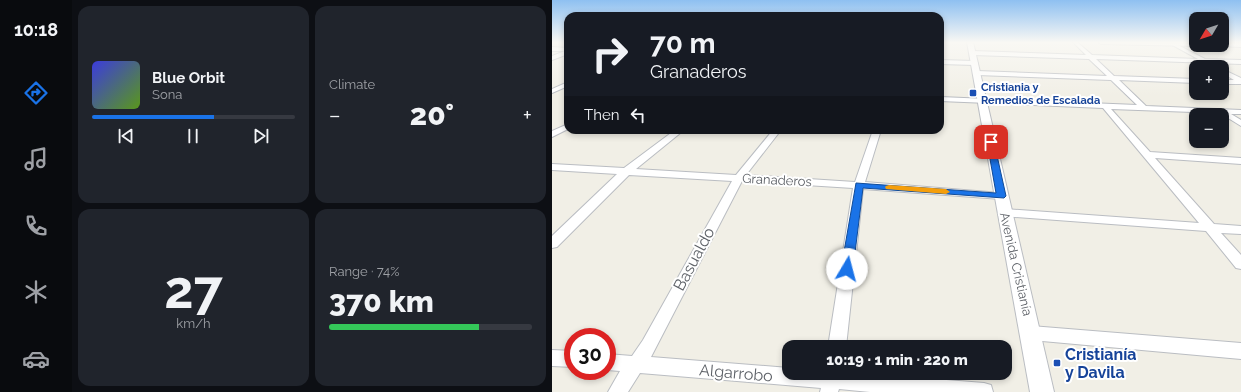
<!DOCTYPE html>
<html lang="en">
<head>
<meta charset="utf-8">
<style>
  :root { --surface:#171b24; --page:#20242c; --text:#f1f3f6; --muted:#9ea1a6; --line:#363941; --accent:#1a73e8 }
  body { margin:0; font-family:Raleway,sans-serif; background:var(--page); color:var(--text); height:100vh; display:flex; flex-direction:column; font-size:15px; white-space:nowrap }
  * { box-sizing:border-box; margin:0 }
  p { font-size:13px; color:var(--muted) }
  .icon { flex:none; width:22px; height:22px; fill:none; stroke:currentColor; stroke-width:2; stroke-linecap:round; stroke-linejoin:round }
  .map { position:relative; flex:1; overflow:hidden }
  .drawer { display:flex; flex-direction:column; gap:6px; padding:6px; background:#0d0f14; width:480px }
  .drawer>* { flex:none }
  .top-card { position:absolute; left:12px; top:12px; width:380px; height:122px; border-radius:12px; box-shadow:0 2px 6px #0003; background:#171b24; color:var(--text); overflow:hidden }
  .needle { width:26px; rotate:231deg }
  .fabs { position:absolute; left:637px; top:12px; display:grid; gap:8px }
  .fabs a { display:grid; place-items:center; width:40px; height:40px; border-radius:8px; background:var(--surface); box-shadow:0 2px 6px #0003; font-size:20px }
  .speed { position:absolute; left:12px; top:328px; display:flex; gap:8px; font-size:20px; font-weight:700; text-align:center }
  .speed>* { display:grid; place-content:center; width:52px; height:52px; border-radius:50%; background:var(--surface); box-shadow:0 2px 6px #0003; line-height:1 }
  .speed .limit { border:6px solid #d22; background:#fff; color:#111 }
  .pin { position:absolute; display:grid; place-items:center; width:34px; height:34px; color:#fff; margin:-17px; border-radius:8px; box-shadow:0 2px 6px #0006 }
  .me { position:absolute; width:44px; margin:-22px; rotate:8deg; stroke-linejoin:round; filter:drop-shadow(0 0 3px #0008) }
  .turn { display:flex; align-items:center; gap:14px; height:84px; padding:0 20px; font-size:18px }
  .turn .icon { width:52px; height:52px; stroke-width:2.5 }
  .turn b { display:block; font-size:28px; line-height:34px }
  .then { display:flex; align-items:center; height:38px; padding:0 20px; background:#0003; gap:8px; font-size:15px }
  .big { font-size:30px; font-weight:800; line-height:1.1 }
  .drawer .card { flex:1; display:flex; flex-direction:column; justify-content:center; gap:6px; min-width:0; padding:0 14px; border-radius:12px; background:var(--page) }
  .drawer .dial { align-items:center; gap:0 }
  .dial b { font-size:52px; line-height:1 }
  .song { display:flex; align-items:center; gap:12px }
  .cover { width:48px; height:48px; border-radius:6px; background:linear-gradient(135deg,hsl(240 70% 55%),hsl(90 70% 35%)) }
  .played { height:4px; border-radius:2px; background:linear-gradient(90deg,var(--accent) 60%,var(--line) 60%) }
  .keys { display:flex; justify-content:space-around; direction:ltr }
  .heat { display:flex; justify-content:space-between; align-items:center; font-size:22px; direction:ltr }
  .charge { height:6px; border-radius:3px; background:linear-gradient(90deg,#34c759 74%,var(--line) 0) }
  .drawer .tiles { flex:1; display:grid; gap:6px; grid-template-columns:repeat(2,1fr) }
  .trip { position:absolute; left:230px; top:340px; width:230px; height:40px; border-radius:12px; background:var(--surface); box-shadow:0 2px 6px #0003; font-weight:800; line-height:40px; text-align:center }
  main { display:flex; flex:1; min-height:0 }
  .dock { display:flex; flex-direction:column; width:72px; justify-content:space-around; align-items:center; background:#090b0e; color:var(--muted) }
  .dock .icon { width:28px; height:28px }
  .dock .active { color:var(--accent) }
  .dock b { font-size:18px; color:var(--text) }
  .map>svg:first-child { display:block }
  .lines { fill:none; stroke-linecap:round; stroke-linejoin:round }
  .minor-casing { stroke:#babdc2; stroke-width:2 }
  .tertiary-casing { stroke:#babdc2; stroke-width:2 }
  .minor { fill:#fff; fill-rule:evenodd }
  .tertiary { fill:#fff; fill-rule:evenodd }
  .route { fill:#1a73e8; stroke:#114b97 }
  .slow { fill:#f59e0b }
  .transit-dot { fill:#1a4fb4; stroke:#fff; stroke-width:1.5 }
  .labels { text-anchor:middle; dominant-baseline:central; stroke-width:4; stroke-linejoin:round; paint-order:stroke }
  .far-transit-label { font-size:11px; font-weight:bold; fill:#164399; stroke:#fff; text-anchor:start }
  .street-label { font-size:13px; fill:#5d6167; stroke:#fff }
  .near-street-label { font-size:16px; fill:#5d6167; stroke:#fff }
  .near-transit-label { font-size:16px; font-weight:bold; fill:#164399; stroke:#fff; text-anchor:start }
</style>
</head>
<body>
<main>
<nav class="dock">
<b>10:18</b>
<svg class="icon active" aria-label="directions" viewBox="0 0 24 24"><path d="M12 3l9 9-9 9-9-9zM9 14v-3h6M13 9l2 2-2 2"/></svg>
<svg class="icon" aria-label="music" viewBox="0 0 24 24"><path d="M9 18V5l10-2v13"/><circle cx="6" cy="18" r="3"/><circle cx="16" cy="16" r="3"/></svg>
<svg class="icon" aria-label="phone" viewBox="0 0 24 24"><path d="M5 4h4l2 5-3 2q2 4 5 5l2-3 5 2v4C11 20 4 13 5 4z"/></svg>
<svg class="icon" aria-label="climate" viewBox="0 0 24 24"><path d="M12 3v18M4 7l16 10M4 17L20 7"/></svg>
<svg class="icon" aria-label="car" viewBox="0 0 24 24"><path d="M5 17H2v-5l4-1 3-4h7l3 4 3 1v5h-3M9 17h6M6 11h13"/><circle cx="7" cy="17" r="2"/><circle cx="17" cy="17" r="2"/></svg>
</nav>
<section class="drawer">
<div class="tiles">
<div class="card">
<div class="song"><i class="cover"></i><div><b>Blue Orbit</b><p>Sona</p></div></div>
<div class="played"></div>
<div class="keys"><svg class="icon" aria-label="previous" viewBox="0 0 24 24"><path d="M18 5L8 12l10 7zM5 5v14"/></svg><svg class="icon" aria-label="pause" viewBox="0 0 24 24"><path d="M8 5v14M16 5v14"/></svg><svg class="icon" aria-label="next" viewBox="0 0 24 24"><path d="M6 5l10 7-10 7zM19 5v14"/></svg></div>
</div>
<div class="card"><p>Climate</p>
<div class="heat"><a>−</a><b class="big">20°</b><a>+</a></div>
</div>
<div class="card dial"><b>27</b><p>km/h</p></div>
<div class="card"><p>Range · 74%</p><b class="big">370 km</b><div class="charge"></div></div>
</div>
</section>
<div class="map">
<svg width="689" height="392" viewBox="0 0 689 392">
  <rect width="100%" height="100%" fill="#f1efe6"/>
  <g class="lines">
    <defs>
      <g id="minor">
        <polygon points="521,42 525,42 540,55 646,59 615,42 620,42 653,59 689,60 689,64 544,59 562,76 644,79 644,83 567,80 594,106 689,110 689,114 679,114 689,120 689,126 668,113 559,109 598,152 689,158 689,164 603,158 662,224 689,226 689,234 669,233 689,255 689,269 684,268 654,231 449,216 447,213 449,210 453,209 647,223 551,108 388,101 388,97 585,105 559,80 425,75 422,73 425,71 555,76 537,59 421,55 418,53 421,51 534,55"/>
        <polygon points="0,47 16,48 16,54 0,60 0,56 13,51 0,51"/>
        <polygon points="388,60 423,61 426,63 423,65 388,64"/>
        <polygon points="670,69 689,78 689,84 670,84 670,80 682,80 670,73"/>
        <polygon points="16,82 16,86 0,93 0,89"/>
        <polygon points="16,124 16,129 0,137 0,131"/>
        <polygon points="123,130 132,130 84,169 184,175 221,130 229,130 194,175 303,182 321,130 329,130 313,182 449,193 454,196 449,199 311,189 294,347 276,347 301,188 190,181 99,357 237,368 237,373 307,373 432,383 439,385 441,392 318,392 287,389 286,392 268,392 269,388 88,373 76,392 56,392 68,371 55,370 55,354 80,356 91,340 180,181 77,175 5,247 0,248 0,236 65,174 0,170 0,164 72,168"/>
        <polygon points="479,326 689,343 689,359 479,340 473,338 471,333 473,328"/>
        <polygon points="0,350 21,351 21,367 0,366"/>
      </g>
      <g id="tertiary">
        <polygon points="415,42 421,42 502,392 478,392"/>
        <polygon points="546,42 644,42 644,45 646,45 644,46 549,44"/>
        <polygon points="670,43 689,43 689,47 668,46 667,45 670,45"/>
      </g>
    </defs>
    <use href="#minor" class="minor-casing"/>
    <use href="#tertiary" class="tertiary-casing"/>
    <use href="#minor" class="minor"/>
    <use href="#tertiary" class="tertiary"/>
  </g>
  <linearGradient id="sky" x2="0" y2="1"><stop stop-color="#8ec0f1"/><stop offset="0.44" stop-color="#f9f8f4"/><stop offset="1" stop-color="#f9f8f4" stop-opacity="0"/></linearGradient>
  <rect width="689" height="96" fill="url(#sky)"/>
  <polygon class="route" points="439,139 442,142 454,196 452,198 311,188 301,269 299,272 295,274 291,272 289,269 304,183 444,193 435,142"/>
  <polygon class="slow" points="337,185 394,189 398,192 394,194 334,189 333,187 334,186"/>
  <g class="transit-dot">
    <rect x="417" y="89" width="8" height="8" rx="2"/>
    <rect x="501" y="359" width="8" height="8" rx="2"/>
  </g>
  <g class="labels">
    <g class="far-transit-label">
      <text x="429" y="87">Cristiania y<tspan x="429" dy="13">Remedios de Escalada</tspan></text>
    </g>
    <g class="street-label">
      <text transform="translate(225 180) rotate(3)">Granaderos</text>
      <text transform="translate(464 264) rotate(77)">Avenida Cristianía</text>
    </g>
    <g class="near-street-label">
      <text transform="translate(142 259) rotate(-62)">Basualdo</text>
      <text transform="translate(184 373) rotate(5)">Algarrobo</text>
    </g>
    <g class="near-transit-label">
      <text x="513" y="354">Cristianía<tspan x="513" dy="18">y Davila</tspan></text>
    </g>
  </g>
</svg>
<div class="fabs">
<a><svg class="needle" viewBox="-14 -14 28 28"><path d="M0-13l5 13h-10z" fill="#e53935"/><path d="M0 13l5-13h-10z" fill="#9ea1a6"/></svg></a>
<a>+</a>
<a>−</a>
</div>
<div class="speed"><div class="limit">30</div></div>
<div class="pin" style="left:439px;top:142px;background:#d93025"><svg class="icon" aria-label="arrive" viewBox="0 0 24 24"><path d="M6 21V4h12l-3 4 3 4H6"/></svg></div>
<svg class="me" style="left:295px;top:269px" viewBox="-20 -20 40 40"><circle r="19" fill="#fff"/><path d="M0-13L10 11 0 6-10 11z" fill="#1a73e8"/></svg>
<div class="trip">10:19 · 1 min · 220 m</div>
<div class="top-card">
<div class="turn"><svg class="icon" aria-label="right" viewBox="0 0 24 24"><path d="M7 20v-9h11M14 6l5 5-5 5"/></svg><div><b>70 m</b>Granaderos</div></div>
<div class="then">Then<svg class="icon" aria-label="left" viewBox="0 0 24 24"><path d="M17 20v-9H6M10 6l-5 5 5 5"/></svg></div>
</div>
</div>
</main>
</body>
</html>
